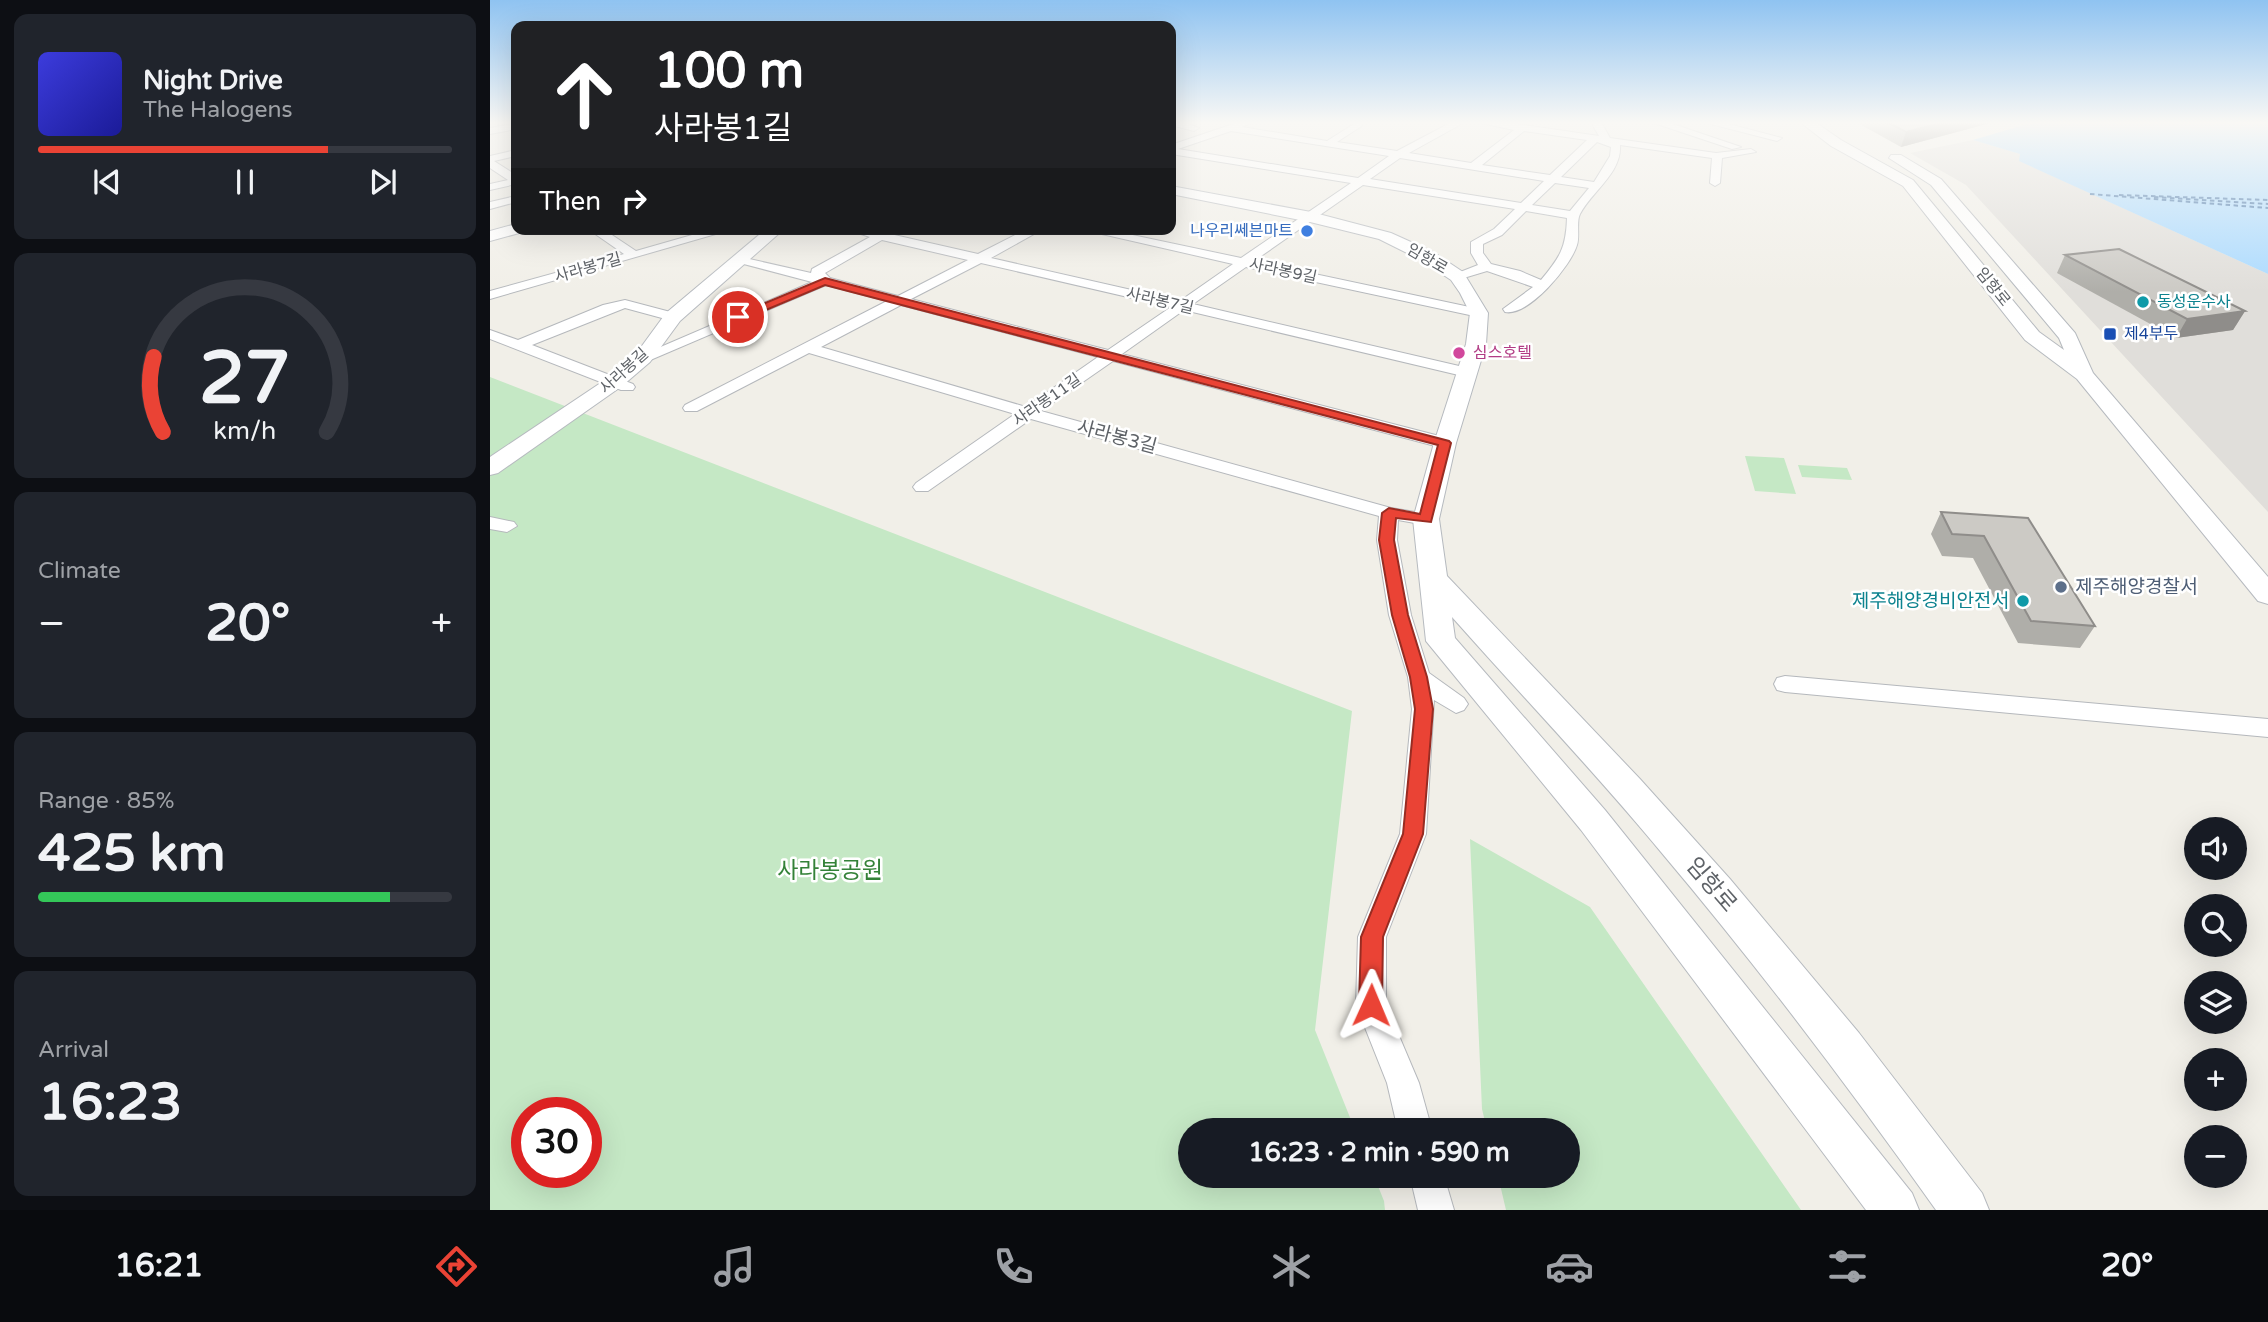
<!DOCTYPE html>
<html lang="en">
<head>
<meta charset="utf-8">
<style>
  :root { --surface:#171b24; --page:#20242c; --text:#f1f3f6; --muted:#9ea1a6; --line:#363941; --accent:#ea4335 }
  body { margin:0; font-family:"Varela Round","Noto Sans KR",sans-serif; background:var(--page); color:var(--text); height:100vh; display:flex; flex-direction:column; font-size:26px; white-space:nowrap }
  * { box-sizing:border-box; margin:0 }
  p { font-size:23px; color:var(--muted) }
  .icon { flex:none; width:38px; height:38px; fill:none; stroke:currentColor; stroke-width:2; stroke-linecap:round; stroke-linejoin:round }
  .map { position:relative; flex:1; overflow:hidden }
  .sheet { display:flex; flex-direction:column; gap:14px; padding:14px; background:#0d0f14; width:490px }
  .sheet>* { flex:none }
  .top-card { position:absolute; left:21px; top:21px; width:665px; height:214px; border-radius:14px; box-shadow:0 7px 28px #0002; background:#202124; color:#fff; overflow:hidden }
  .buttons { position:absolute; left:1694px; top:817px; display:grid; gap:14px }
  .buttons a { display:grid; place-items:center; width:63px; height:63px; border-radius:50%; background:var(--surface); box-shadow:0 7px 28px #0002; font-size:35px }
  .speed { position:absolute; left:21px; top:1097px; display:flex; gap:14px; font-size:35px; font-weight:700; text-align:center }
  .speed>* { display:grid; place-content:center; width:91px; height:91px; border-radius:50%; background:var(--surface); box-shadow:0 7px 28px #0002; line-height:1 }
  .speed .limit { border:10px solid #d22; background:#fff; color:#111 }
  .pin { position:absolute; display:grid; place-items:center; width:60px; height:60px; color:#fff; margin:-30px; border:4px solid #fff; border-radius:50%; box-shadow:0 2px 7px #0007 }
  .me { position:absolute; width:77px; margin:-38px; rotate:1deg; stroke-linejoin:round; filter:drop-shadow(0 0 5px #0008) }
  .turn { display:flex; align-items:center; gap:24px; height:147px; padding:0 28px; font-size:32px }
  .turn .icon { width:91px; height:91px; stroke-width:2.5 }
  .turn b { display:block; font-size:49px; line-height:60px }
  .then { display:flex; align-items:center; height:66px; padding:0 28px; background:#0003; gap:14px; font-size:26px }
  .big { font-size:52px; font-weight:700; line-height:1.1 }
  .sheet .widget { flex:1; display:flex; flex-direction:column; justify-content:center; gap:10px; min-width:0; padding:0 24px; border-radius:14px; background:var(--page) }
  .sheet .dial { align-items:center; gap:0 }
  .dial svg { height:182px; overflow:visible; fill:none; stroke:var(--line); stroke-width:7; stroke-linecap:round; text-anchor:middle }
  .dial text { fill:var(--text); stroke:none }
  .song { display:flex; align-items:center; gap:21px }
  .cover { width:84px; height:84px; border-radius:10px; background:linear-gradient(135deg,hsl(240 70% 55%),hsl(240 70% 35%)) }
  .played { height:7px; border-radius:4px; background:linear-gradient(90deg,var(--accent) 70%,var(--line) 70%) }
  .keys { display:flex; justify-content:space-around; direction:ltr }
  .heat { display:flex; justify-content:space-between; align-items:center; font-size:38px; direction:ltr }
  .charge { height:10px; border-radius:5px; background:linear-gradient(90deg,#34c759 85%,var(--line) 0) }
  .trip { position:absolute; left:688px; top:1118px; width:402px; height:70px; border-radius:35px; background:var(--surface); box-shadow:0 7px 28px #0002; font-weight:700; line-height:70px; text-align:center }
  .menu { display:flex; height:112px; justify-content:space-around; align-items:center; background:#090b0e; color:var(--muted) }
  .menu .icon { width:49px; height:49px }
  .menu .selected { color:var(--accent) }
  .menu b { font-size:32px; color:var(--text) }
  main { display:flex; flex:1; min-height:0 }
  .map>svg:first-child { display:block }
  .industrial { fill:#e0deda }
  .green { fill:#c5e8c5; fill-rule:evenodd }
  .water { fill:#aadaff }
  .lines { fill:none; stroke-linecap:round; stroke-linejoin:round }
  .ferry { stroke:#4174aa; stroke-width:2; stroke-dasharray:4.5 3.5; stroke-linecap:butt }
  .street-casing { stroke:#b5b8bc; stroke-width:2 }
  .secondary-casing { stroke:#b6babf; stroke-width:2 }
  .street { fill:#fff; fill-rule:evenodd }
  .secondary { fill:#fff; fill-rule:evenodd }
  .wall { fill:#afaea9 }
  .shaded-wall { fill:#8f8d8a }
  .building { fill:#cccac5; stroke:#8f8d8a; stroke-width:2 }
  .route { fill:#ea4335; stroke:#982c22; stroke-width:2 }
  .shop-dot { fill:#3f7fe0; stroke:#fff; stroke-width:2.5 }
  .culture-dot { fill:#0f9aa8; stroke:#fff; stroke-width:2.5 }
  .transit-dot { fill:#1a4fb4; stroke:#fff; stroke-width:2.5 }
  .hotel-dot { fill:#d1479c; stroke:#fff; stroke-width:2.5 }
  .service-dot { fill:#5c6f8a; stroke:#fff; stroke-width:2.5 }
  .labels { text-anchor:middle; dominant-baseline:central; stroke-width:5; stroke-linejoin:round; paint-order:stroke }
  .far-shop-label { font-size:16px; fill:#366cbe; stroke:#fff; text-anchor:end }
  .far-street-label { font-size:16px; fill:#5f6368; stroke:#fff }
  .far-culture-label { font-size:16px; fill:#0d838f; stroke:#fff; text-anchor:start }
  .far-transit-label { font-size:16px; fill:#164399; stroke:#fff; text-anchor:start }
  .far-hotel-label { font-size:16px; fill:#b23c85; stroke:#fff; text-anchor:start }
  .street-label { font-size:19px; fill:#5f6368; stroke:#fff }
  .service-label { font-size:19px; fill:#4e5e75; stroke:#fff; text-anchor:start }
  .culture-label { font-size:19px; fill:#0d838f; stroke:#fff; text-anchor:end }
  .near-park-label { font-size:23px; fill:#348238; stroke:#fff }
  .near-street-label { font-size:23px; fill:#5f6368; stroke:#fff }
</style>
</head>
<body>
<main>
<section class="sheet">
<div class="widget">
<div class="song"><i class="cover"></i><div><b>Night Drive</b><p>The Halogens</p></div></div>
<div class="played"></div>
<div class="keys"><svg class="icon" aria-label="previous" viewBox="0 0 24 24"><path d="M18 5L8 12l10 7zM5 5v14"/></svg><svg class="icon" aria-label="pause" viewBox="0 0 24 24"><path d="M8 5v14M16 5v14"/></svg><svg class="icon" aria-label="next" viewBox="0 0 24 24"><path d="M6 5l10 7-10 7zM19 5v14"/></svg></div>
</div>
<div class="widget dial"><svg viewBox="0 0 100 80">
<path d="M14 69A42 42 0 1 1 86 69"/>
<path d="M14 69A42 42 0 0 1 10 36" stroke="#ea4335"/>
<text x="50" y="56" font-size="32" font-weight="700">27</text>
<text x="50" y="72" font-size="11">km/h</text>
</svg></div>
<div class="widget"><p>Climate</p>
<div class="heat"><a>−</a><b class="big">20°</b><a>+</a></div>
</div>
<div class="widget"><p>Range · 85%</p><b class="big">425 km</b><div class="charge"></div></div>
<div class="widget"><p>Arrival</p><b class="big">16:23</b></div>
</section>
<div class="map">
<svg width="1778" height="1210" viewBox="0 0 1778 1210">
  <rect width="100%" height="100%" fill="#f1efe8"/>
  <polygon class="industrial" points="1483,140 1531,154 1530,161 1778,274 1778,512 1476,185 1420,153"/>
  <g class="green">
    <path d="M 0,377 L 862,711 L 825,1030 L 865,1130 L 700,1130 L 700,1176 L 884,1176 L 894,1201 L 895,1210 L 0,1210 ZM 37,1113 L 96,1113 L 96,1172 L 37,1172 Z"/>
    <polygon points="1255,456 1294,458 1306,494 1265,491"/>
    <polygon points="1308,465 1357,468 1362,480 1312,477"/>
    <polygon points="980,839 1100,907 1311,1210 1016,1210 1008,1176 1078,1176 1078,1130 997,1130 992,1109"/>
  </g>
  <polygon class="water" points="1544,122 1778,122 1778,274 1529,161 1530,154 1483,140"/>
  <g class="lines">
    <g class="ferry">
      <polyline points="1600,194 1778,208"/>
      <polyline points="1629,195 1778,200"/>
      <polyline points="1664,197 1778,204"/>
    </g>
    <defs>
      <g id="street">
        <polygon points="681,122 693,122 709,128 704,131 681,125"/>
        <path d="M 749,122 L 761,123 L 752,127 L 837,141 L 867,122 L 872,125 L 870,127 L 847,142 L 907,151 L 962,122 L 975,122 L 919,153 L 981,163 L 1024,130 L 987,122 L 1013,122 L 1109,136 L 1101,122 L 1111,122 L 1120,138 L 1226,153 L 1261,149 L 1266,152 L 1232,158 L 1230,183 L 1225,186 L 1220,183 L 1222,158 L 1130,145 C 1132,173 1102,191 1090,214 C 1086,222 1090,236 1087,245 C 1081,266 1038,317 1015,312 L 1013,309 L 1043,287 L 997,271 L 967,280 L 960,276 L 988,265 L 981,253 L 981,242 L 1004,229 L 1025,209 L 873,185 L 764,261 L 989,309 L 994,310 L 994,316 L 989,317 L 756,267 L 703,304 L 982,369 L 985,372 L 982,375 L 977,377 L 694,310 L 632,354 L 961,439 L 964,443 L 961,447 L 949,447 L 623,361 L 551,411 L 901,508 L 943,515 L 945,519 L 936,525 L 908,520 L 907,540 L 921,615 L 939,673 L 974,698 L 978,704 L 974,710 L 966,713 L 944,700 L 936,834 L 896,937 L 896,1005 L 929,1083 L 942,1130 L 908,1130 L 897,1083 L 866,1005 L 868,937 L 910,834 L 922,709 L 918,677 L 899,615 L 887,540 L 889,516 L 541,419 L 438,491 L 426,491 L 423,487 L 426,483 L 525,414 L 319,353 L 207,411 L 195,411 L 193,408 L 195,405 L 397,301 L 336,285 L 158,361 L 153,363 L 145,358 L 322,282 L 246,262 L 246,256 L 321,273 L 322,269 L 380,237 L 356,229 C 371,229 386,229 399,230 L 400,234 L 488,254 L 537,229 L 553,229 L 501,258 L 690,301 L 743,264 L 590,229 L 614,229 L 751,258 L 861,183 L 681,154 L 681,145 ZM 741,131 L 899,156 L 868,178 L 688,149 ZM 1034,131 L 1097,140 L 1060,175 L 992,165 ZM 1107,142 L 1121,147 L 1120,156 L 1104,182 L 1071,177 ZM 910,158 L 1054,181 L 1031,203 L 880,179 ZM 1065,183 L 1099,188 L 1080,211 L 1042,205 ZM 1036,211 L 1077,218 C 1076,248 1070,257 1051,280 L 1030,271 L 1001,264 L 993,253 L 993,244 L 1012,235 ZM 392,240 L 478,260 L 408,296 L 340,278 L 335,273 ZM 491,263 L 681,307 L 618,350 L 421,299 ZM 411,305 L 608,357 L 536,407 L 331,347 Z"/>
        <polygon points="1161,122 1177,122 1251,147 1242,149"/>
        <polygon points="1213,122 1231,122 1292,138 1287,141"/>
        <polygon points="26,123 26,129 0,134 0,128"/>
        <polygon points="26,150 26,156 4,161 26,175 26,184 0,190 0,184 18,180 0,168 0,156"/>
        <polygon points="26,196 26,202 0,209 0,202"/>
        <polygon points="98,229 113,229 146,251 223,229 243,229 0,299 0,291 134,254"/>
        <polygon points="135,300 188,314 190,317 183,321 135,308 42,345 143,384 145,387 143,390 131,390 0,339 0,330 28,340 113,305"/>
        <polygon points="0,517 24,522 27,526 17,532 0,529"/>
        <polygon points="1295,676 1778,719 1778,737 1295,692 1287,690 1284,684 1287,678"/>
        <polygon points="920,1176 954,1176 964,1210 928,1210"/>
      </g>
      <g id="secondary">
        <polygon points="1310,122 1325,122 1351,140 1423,180 1549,332 1574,350 1569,338 1441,185 1399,158 1401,155 1411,155 1451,179 1585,333 1603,373 1778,577 1778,604 1768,601 1587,379 1535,340 1413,186 1341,146"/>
        <path d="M 681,186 L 821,212 L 901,233 L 943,252 L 973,272 L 998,313 L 996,344 L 966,443 L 949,519 L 957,576 L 1150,779 L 1240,879 L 1369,1033 L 1492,1193 L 1499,1210 L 1446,1210 C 1359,1087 1268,967 1171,852 C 1104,771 1032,696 962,617 L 965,638 L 1115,810 L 1422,1193 L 1429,1210 L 1376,1210 L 1091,830 L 936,641 L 923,519 L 944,443 L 976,344 L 980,313 L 970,293 L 961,280 L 931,260 L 889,239 L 820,222 L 681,194 Z"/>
        <polygon points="26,224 26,229 35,229 33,232 0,241 0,231"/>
        <polygon points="276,229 294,229 190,321 160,362 132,386 8,473 0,475 0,457 118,378 146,354 176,313"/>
      </g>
    </defs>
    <use href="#street" class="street-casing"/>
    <use href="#secondary" class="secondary-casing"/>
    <use href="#street" class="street"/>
    <use href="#secondary" class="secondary"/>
  </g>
  <g class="wall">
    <polygon points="1366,122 1504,122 1411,147"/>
    <polygon points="1575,255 1755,311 1743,330 1686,338 1567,273"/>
    <polygon points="1451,512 1538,518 1605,626 1590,648 1528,643 1483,558 1452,556 1441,534"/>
  </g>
  <g class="shaded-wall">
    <polygon points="1455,122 1504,122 1411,147 1416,132"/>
    <polygon points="1755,311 1743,330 1686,338 1697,319"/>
  </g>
  <g class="building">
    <polygon points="1397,122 1455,122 1416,132"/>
    <polygon points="1629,249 1755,311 1697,319 1575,255"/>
    <polygon points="1451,512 1538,518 1605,626 1541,621 1494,536 1462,534"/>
  </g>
  <linearGradient id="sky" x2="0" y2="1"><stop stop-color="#8fc3f1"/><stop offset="0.42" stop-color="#f9f8f5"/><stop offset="1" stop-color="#f9f8f5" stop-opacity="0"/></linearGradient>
  <rect width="1778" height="292" fill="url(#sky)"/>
  <polygon class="route" points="335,278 959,441 961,443 941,522 906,518 904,540 918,615 937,677 943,709 933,834 893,937 892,1005 889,1013 881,1016 873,1013 869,1005 871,937 913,834 925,709 920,677 902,615 889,540 892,513 899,508 930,514 948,445 335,285 252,320 242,317"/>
  <circle class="shop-dot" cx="817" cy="231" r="7"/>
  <g class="culture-dot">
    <circle cx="1653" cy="302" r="7"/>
    <circle cx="1533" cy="601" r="7"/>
  </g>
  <rect class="transit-dot" x="1613" y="327" width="14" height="14" rx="3.5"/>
  <circle class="hotel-dot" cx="969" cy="353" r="7"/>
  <circle class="service-dot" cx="1571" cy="587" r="7"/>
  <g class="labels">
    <g class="far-shop-label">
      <text x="803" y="231">나우리쎄븐마트</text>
    </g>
    <g class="far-street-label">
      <text transform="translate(937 259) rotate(30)">임항로</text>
      <text transform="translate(98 268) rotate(-16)">사라봉7길</text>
      <text transform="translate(793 271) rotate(12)">사라봉9길</text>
      <text transform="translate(1503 287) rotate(51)">임항로</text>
      <text transform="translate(670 301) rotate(13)">사라봉7길</text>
      <text transform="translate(134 371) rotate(-42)">사라봉길</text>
      <text transform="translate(557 400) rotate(-35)">사라봉11길</text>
    </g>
    <g class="far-culture-label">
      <text x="1667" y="302">동성운수사</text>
    </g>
    <g class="far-transit-label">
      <text x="1634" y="334">제4부두</text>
    </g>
    <g class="far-hotel-label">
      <text x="983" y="353">심스호텔</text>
    </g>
    <g class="street-label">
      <text transform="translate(627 437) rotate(15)">사라봉3길</text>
    </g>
    <g class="service-label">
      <text x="1585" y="587">제주해양경찰서</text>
    </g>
    <g class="culture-label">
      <text x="1519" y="601">제주해양경비안전서</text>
    </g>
    <g class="near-park-label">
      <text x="340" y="871">사라봉공원</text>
    </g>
    <g class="near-street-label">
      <text transform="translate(1221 885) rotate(49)">임항로</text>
    </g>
  </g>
</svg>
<div class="buttons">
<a><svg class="icon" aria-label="sound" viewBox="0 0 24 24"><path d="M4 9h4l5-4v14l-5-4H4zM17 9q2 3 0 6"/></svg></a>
<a><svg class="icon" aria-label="search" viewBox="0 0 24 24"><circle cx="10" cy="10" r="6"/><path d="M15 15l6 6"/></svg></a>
<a><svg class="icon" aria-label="layers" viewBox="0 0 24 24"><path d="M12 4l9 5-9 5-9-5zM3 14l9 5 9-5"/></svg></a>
<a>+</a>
<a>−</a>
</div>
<div class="speed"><div class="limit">30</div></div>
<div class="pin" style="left:248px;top:317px;background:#d93025"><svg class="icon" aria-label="arrive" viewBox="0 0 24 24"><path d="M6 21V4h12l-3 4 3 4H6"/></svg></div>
<svg class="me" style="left:881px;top:1005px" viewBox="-20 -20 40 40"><path d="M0-17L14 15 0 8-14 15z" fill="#ea4335" stroke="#fff" stroke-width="4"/></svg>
<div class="trip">16:23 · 2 min · 590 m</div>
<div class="top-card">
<div class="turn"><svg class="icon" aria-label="ahead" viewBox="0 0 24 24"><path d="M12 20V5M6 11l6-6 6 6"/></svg><div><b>100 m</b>사라봉1길</div></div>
<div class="then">Then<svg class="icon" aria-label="right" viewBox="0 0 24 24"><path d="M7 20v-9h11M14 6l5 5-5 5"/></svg></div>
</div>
</div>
</main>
<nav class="menu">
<b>16:21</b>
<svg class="icon selected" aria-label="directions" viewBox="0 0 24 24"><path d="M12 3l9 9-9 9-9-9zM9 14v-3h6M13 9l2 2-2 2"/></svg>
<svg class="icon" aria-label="music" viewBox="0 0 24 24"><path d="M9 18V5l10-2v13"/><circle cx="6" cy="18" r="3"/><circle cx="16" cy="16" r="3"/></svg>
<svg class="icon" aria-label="phone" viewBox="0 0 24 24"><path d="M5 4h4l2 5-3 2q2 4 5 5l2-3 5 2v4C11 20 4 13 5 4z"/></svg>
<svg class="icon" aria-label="climate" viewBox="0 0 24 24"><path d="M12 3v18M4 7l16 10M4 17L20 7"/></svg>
<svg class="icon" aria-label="car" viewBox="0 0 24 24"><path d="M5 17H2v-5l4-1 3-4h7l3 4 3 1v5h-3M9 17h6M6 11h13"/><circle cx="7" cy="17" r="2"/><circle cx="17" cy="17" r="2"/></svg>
<svg class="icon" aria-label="filters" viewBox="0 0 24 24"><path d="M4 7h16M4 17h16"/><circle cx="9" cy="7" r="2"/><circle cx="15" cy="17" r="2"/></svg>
<b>20°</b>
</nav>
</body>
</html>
